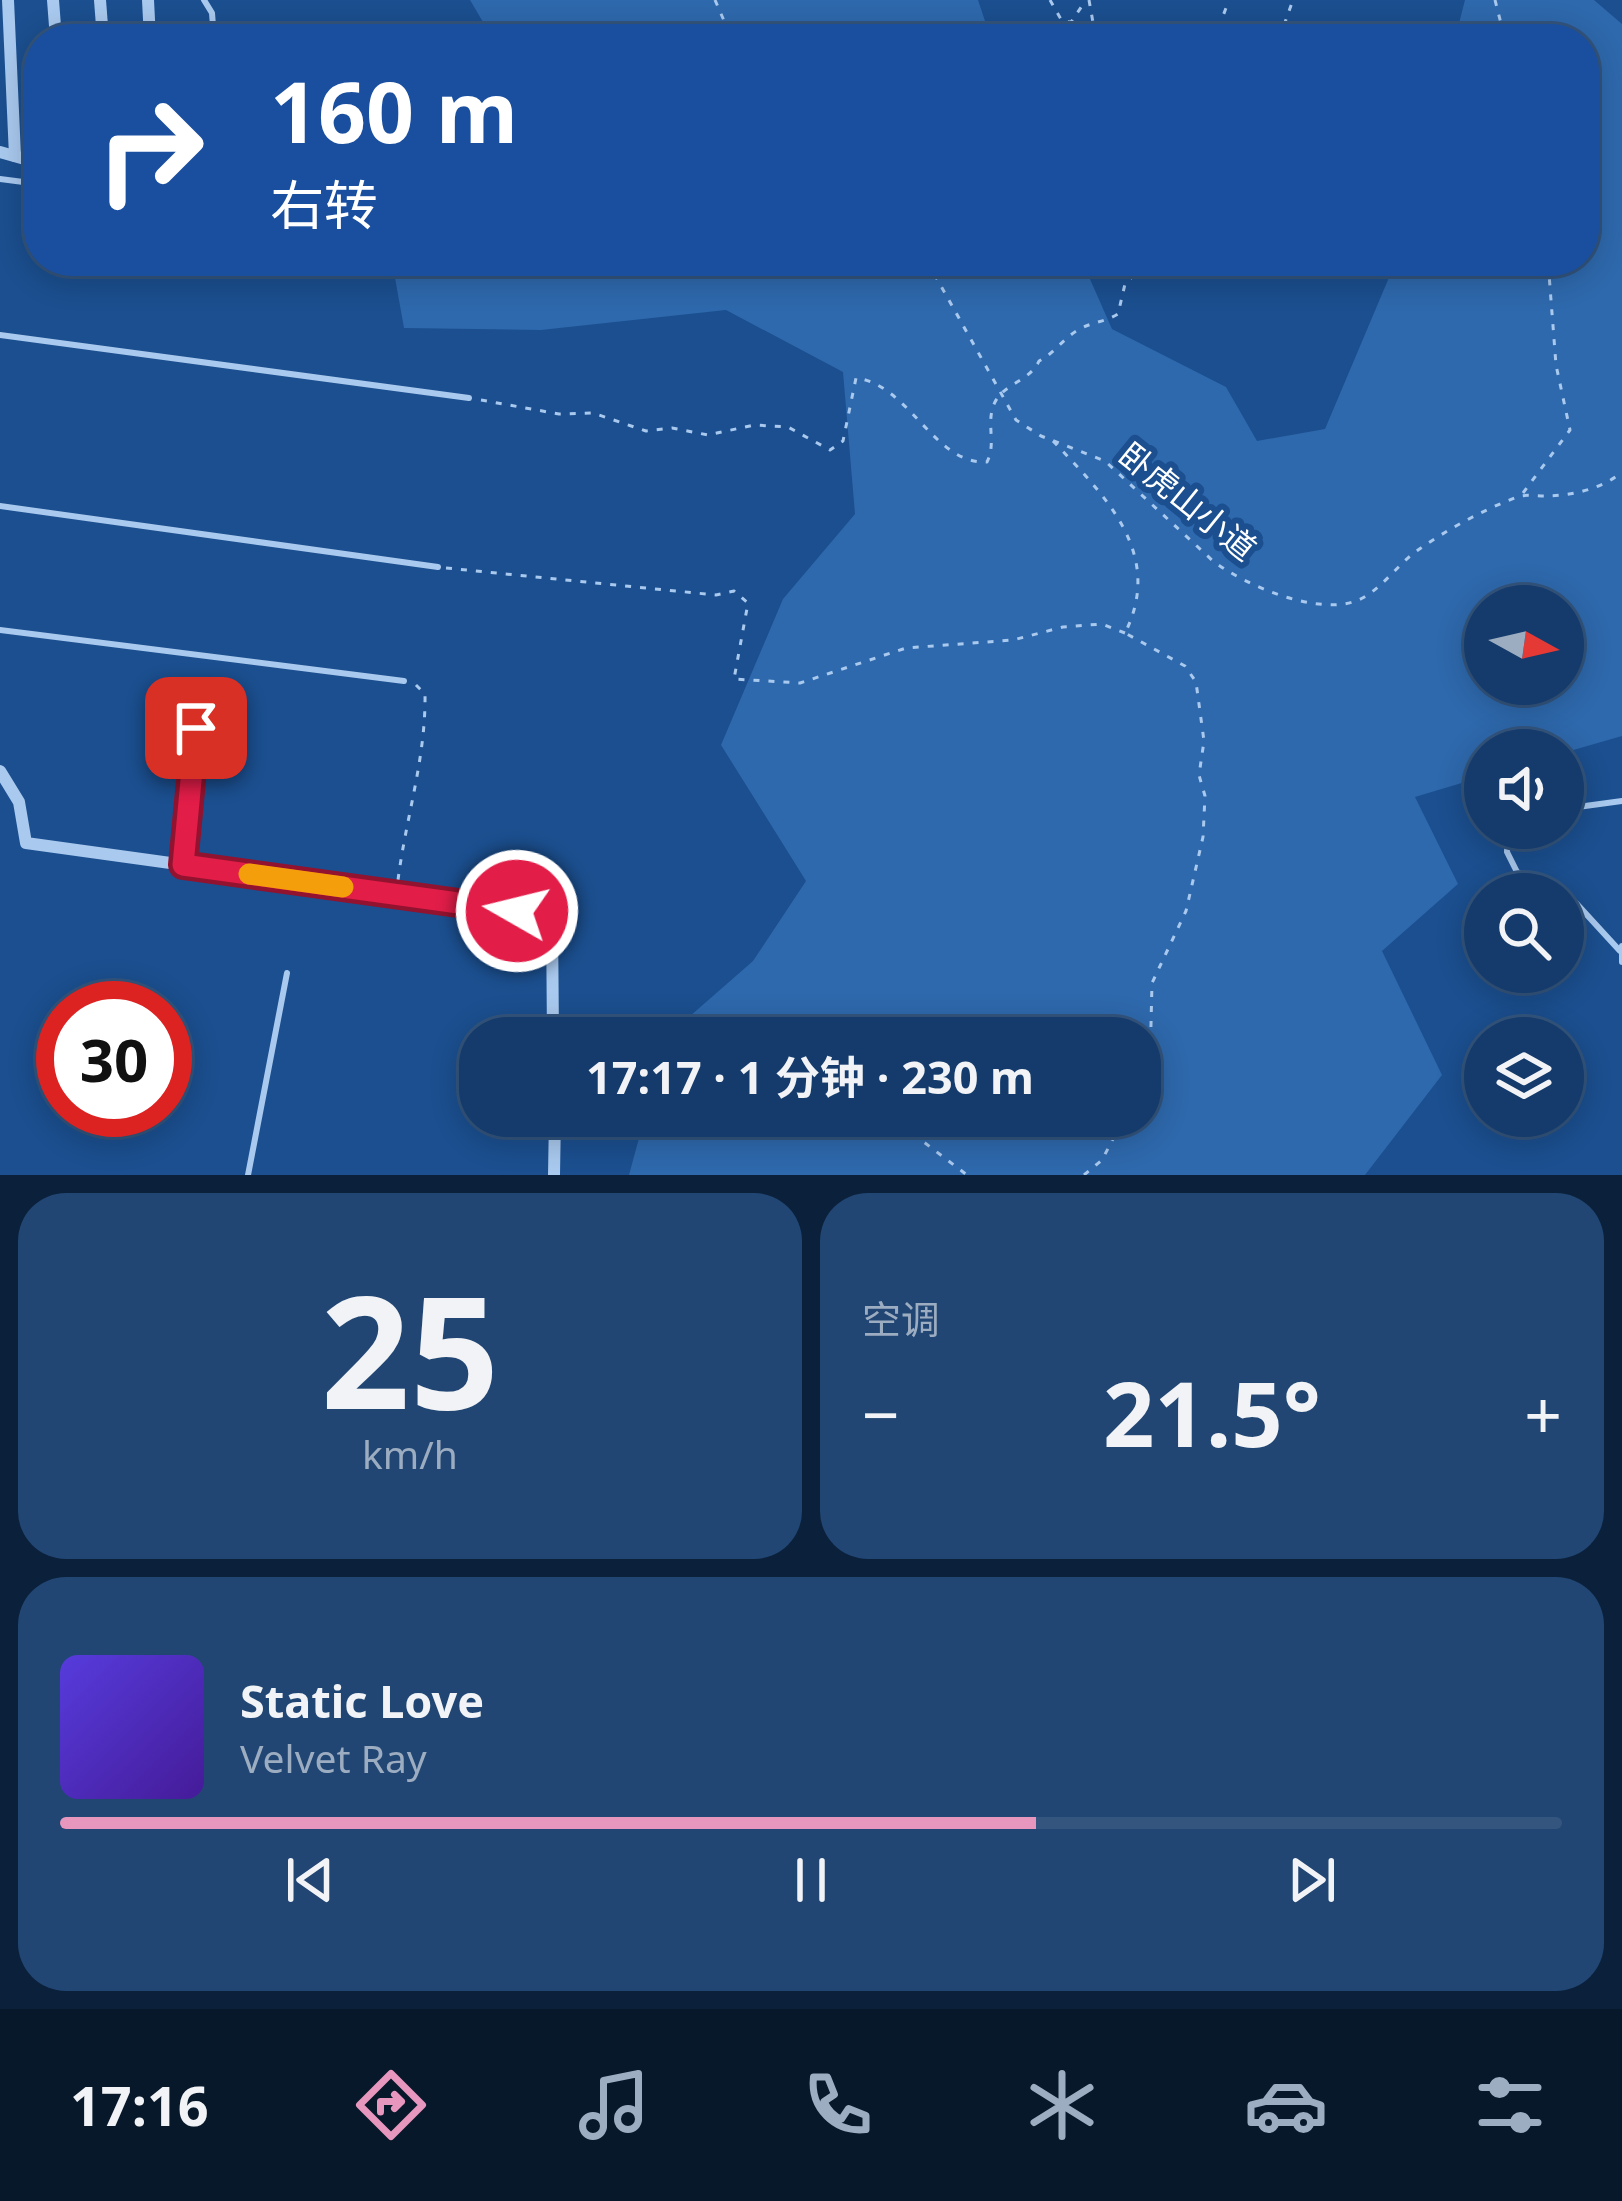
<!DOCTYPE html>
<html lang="zh">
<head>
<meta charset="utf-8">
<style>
  :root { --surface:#143b6b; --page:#214673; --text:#f1f3f6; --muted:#9dadc1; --line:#33557e; --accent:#e797bd }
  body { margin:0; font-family:"Noto Sans","Noto Sans SC",sans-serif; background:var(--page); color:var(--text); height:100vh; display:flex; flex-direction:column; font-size:45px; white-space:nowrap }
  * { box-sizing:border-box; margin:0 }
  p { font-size:39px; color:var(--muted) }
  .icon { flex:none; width:66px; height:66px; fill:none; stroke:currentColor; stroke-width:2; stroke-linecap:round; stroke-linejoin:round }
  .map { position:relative; height:1175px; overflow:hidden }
  .details { display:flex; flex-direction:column; gap:18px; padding:18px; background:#0b203b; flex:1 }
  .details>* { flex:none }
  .hud { position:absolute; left:24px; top:24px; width:1575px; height:252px; border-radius:48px; box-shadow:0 6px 30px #0003,0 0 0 3px var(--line); background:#1a4fa0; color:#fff; overflow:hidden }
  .needle { width:78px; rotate:98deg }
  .controls { position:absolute; left:1464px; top:585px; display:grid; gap:24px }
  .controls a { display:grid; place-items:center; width:120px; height:120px; border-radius:50%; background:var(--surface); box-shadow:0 6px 30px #0003,0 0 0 3px var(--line); font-size:60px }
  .speed { position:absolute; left:36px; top:981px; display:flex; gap:24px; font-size:60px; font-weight:700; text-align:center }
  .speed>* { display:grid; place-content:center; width:156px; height:156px; border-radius:50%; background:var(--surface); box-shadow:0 6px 30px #0003,0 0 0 3px var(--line); line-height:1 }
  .speed .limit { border:18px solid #d22; background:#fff; color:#111 }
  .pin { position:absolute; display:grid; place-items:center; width:102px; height:102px; color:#fff; margin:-51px; border-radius:24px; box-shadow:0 6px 18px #0006 }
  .me { position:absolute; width:132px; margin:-66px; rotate:278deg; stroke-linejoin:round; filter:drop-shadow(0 0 9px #0008) }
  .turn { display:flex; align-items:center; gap:42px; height:252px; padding:0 48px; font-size:54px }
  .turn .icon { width:156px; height:156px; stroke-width:2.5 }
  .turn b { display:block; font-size:84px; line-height:102px }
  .big { font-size:90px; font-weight:700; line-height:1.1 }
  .details .card { flex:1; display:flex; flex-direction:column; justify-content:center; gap:18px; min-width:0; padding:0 42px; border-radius:48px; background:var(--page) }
  .details .dial { align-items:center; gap:0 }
  .dial b { font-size:156px; line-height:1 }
  .song { display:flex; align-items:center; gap:36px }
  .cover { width:144px; height:144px; border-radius:18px; background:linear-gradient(135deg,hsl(250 70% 55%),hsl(260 70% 35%)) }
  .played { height:12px; border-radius:6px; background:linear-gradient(90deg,var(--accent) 65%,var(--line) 65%) }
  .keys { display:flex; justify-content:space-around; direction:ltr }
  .heat { display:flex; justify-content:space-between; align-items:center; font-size:66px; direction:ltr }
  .details .tiles { flex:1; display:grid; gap:18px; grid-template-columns:1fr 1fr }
  .card:last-child { grid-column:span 2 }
  .trip { position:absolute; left:459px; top:1017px; width:702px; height:120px; border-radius:48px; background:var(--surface); box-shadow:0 6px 30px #0003,0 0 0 3px var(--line); font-weight:700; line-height:120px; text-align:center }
  .dock { display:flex; height:192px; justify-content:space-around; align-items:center; background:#08182b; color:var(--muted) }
  .dock .icon { width:84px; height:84px }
  .dock .on { color:var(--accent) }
  .dock b { font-size:54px; color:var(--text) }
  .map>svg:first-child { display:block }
  .green { fill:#2e69ad; fill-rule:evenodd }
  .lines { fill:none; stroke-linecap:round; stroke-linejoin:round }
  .path { stroke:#a9c9ee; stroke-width:3; stroke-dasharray:6 9; stroke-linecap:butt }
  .lane { stroke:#a9c9ee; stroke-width:6 }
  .street { stroke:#a9c9ee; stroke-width:12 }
  .route-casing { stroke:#92132f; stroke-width:30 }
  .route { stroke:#e11d48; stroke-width:21 }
  .slow { stroke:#f59e0b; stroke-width:21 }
  .labels { text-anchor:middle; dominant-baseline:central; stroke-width:12; stroke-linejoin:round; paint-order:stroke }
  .street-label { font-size:33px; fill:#fff; stroke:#1b4f8f }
</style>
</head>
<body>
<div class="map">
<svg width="1622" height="1175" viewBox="0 0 1622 1175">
  <rect width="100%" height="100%" fill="#1b4f8f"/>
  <g class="green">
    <polygon points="470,0 978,0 991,39 493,39"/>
    <path d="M 1465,0 L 1594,0 L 1622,24 L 1622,736 L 1563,753 L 1485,750 L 1485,776 L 1415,797 L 1458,884 L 1382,951 L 1442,1075 L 1365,1175 L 629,1175 L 645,1116 L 1140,1116 L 1140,1038 L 665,1038 L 753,961 L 806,881 L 721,745 L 783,599 L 855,514 L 843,372 L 726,310 L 541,330 L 404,328 L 392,261 L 1082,261 L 1112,329 L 1226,387 L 1257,441 L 1325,429 L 1396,261 L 1584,261 L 1584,39 L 1455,39 ZM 1485,606 L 1563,606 L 1563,684 L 1485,684 Z"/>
  </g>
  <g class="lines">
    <g class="path">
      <polyline points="715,0 732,39"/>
      <polyline points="1050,0 1062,21 1071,22 1086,0"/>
      <polyline points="1089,0 1096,39"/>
      <polyline points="1495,0 1505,39"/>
      <polyline points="1208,39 1220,24 1229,0"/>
      <polyline points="1279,39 1293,0"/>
      <path d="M 927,261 L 1016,420 L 1041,436 L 1105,461 L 1213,561 C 1245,585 1312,614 1353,602 C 1379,594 1396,565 1418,550 C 1448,529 1483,510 1517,497 C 1525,494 1535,496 1544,496 C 1571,496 1602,489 1622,472"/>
      <polyline points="1143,261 1144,265 1194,268"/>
      <path d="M 481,400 L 559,414 L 593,413 L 646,431 L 672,428 L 708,435 L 754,425 L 788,427 L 830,450 L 843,441 L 856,378 C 910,385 934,465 987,462 C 997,443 985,422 995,402 C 1005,383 1030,381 1039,361 C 1055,353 1064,337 1080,329 C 1092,322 1105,322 1118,314 L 1125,284 L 1144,265"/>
      <path d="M 1053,441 C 1104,495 1165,553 1125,633 L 1185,666 L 1196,682 L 1204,741 L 1199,775 L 1205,796 L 1203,837 L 1186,911 L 1152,983 L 1150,1066 L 1140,1084"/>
      <polyline points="1523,493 1570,430 1556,365 1548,261"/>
      <polyline points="446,568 716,595 734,591 748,603 734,679 800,683 906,648 1013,640 1063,627 1102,624 1125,633"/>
      <path d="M 398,880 C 406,817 426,758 425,694 L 414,683"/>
      <polyline points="597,1038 617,1026 740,1038"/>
      <polyline points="857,1116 887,1119 904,1127 967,1175"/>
      <polyline points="1084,1175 1102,1160 1125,1116"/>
    </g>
    <g class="lane">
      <polyline points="204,0 212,13 214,39"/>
      <polyline points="0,179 39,184"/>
      <polyline points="0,335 469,398"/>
      <polyline points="0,506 438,567"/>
      <polyline points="0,630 404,681"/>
      <polyline points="1563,809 1622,801"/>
      <polyline points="1508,828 1507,852 1517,872 1576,903 1620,951"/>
      <polyline points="184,862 196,728"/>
      <polyline points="1622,946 1622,962"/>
      <polyline points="248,1175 287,973"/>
    </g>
    <g class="street">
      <polyline points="8,0 15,156"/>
      <polyline points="53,0 56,39"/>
      <polyline points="100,0 103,39"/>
      <polyline points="148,0 150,39"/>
      <polyline points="0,152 39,163"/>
      <polyline points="0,771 19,802 26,843 552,916 553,1038"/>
      <polyline points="554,1175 555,1116"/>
    </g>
  </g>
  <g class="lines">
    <defs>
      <polyline id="route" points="196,728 183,865 517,911"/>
    </defs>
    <use href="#route" class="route-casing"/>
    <use href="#route" class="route"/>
    <polyline class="slow" points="249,874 343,887"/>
  </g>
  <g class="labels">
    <g class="street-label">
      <text transform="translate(1188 501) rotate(39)">卧虎山小道</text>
    </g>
  </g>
</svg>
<div class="controls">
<a><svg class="needle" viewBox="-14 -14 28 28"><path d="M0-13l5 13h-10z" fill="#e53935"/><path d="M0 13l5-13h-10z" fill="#9dadc1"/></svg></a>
<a><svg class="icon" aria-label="sound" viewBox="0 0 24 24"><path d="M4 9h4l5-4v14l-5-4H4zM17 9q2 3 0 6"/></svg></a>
<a><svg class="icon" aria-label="search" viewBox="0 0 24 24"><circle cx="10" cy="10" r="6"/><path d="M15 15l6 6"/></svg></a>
<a><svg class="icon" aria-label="layers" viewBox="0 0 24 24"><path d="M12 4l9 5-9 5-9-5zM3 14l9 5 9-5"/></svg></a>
</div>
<div class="speed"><div class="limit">30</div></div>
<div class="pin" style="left:196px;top:728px;background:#d93025"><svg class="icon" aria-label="arrive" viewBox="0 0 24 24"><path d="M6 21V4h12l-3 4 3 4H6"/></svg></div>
<svg class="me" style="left:517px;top:911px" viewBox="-20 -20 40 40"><circle r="17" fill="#e11d48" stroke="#fff" stroke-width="3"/><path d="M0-11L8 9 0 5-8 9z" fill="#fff"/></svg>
<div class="trip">17:17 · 1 分钟 · 230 m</div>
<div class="hud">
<div class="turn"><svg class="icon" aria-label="right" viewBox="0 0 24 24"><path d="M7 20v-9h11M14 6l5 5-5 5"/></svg><div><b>160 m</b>右转</div></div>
</div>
</div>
<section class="details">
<div class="tiles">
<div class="card dial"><b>25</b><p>km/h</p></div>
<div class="card"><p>空调</p>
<div class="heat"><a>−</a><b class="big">21.5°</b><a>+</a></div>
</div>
<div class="card">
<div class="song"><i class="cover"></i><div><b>Static Love</b><p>Velvet Ray</p></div></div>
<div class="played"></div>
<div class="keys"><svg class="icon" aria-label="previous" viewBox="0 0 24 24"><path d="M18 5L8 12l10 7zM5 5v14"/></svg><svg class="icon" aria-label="pause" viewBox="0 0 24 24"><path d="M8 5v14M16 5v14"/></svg><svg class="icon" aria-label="next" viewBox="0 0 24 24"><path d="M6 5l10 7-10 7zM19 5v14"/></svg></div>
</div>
</div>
</section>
<nav class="dock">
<b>17:16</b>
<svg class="icon on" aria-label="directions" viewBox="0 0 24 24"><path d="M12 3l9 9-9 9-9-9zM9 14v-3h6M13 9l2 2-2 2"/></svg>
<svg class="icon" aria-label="music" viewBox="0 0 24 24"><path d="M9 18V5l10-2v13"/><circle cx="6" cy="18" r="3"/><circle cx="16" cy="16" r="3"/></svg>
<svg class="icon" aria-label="phone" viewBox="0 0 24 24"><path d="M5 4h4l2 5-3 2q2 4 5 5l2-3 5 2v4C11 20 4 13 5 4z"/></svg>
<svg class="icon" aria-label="climate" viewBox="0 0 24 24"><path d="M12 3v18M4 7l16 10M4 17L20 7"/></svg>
<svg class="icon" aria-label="car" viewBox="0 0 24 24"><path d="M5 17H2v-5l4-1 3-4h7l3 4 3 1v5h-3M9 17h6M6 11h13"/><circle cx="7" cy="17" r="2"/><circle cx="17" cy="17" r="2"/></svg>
<svg class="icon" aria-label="filters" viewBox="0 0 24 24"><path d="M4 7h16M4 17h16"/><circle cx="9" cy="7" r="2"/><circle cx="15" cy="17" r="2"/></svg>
</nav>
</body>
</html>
